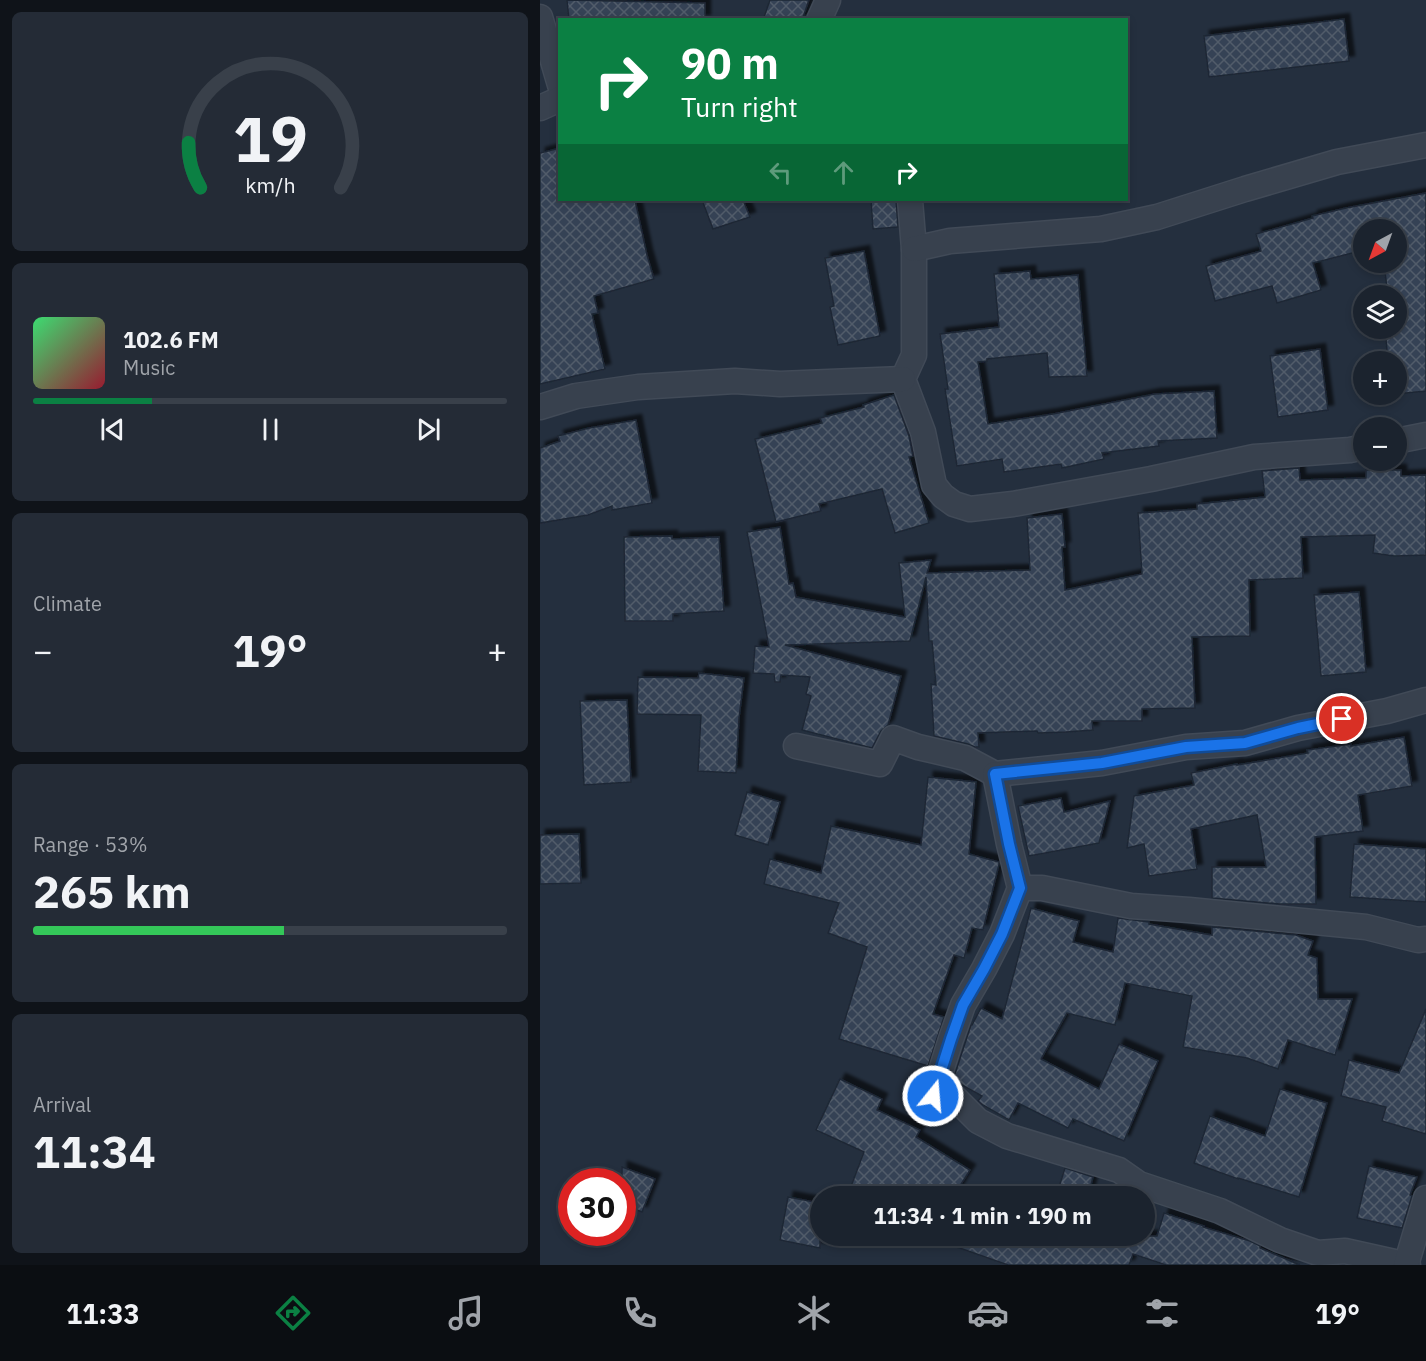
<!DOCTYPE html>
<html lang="en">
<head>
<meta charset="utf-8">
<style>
  :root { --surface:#1b232e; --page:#242b36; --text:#f1f3f6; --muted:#a0a4aa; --line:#39404a; --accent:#0b8043 }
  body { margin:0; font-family:"IBM Plex Sans",sans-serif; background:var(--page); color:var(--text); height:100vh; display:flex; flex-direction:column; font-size:22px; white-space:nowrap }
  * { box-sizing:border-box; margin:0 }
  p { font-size:20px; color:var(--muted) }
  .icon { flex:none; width:33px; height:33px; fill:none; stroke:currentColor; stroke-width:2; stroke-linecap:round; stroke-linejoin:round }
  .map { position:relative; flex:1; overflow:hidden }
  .sheet { display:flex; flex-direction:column; gap:12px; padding:12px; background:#0f1319; width:540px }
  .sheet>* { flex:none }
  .guide { position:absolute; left:18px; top:18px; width:570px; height:183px; border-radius:0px; box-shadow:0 3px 9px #0003,0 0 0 2px var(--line); background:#0b8043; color:#fff; overflow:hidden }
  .needle { width:39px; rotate:221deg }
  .tools { position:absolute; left:813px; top:219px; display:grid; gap:12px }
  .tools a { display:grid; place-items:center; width:54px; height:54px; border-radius:50%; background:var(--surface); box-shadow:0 3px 9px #0003,0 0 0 2px var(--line); font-size:30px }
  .speed { position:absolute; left:18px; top:1168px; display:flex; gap:12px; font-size:30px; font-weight:700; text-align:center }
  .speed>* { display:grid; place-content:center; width:78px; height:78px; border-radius:50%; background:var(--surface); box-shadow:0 3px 9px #0003,0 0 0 2px var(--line); line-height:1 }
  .speed .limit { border:9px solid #d22; background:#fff; color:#111 }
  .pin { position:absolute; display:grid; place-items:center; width:51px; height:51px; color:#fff; margin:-26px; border:3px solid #fff; border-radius:50%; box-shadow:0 2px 6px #0007 }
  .me { position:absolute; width:66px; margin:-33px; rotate:17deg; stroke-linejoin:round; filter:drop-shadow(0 0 4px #0008) }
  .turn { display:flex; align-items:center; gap:21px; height:126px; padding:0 24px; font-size:27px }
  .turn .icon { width:78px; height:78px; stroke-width:2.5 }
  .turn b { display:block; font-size:42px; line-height:51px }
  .lanes { display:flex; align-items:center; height:57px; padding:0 24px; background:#0003; justify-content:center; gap:30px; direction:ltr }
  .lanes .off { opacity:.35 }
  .big { font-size:45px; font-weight:700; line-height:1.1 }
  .sheet .widget { flex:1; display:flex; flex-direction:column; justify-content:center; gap:9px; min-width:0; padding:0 21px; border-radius:9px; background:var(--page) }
  .sheet .dial { align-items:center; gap:0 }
  .dial svg { height:156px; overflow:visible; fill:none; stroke:var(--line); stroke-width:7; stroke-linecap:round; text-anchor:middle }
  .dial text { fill:var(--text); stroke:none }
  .song { display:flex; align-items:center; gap:18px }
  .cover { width:72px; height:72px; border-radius:9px; background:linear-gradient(135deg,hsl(140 70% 55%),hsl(350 70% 35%)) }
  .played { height:6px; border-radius:3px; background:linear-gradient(90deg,var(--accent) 25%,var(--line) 25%) }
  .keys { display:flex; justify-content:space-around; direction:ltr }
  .heat { display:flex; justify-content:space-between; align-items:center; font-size:33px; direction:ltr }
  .charge { height:9px; border-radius:4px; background:linear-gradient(90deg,#34c759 53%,var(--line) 0) }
  .trip { position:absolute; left:270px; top:1186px; width:345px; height:60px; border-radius:30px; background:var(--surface); box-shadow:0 3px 9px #0003,0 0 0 2px var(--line); font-weight:700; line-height:60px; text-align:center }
  .dock { display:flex; height:96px; justify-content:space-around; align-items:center; background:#0b0e12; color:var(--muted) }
  .dock .icon { width:42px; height:42px }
  .dock .current { color:var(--accent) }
  .dock b { font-size:27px; color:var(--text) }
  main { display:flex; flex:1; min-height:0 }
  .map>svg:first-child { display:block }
  .building { fill:url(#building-cross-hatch); stroke:#1f2835; stroke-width:1.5; filter:url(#shadow) }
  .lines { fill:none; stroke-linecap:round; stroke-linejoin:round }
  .minor-casing { stroke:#414a57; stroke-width:27 }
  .minor { stroke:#38414e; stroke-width:24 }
  .route-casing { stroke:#114b97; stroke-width:15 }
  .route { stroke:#1a73e8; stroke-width:10 }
</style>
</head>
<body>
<main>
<section class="sheet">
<div class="widget dial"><svg viewBox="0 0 100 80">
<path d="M14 69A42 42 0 1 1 86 69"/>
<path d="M14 69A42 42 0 0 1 8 46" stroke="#0b8043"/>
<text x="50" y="56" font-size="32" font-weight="700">19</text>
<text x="50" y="72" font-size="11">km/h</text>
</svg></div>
<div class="widget">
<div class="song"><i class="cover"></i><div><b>102.6 FM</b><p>Music</p></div></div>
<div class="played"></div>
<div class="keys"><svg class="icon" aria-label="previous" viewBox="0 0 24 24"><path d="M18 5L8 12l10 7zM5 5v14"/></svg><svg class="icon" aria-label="pause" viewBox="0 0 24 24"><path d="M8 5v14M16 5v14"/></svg><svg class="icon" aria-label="next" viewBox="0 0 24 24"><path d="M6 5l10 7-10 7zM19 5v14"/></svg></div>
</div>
<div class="widget"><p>Climate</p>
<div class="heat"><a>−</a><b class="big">19°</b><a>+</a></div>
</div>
<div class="widget"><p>Range · 53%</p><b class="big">265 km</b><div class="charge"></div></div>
<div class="widget"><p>Arrival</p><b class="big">11:34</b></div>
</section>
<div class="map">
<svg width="886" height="1265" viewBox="0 0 886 1265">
  <defs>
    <pattern id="building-cross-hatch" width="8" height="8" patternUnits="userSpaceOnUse" patternTransform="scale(1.5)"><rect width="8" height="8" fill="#364354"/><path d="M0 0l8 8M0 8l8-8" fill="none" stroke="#515c6b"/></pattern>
    <filter id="shadow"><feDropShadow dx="5.5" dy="-5.5" stdDeviation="1.5" flood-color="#0009"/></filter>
  </defs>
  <rect width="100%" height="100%" fill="#242f3e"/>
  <g class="building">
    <polygon points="27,0 165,3 165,20 29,20"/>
    <polygon points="230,0 269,0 262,20 223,20"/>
    <polygon points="804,19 809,61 669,77 664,36"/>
    <polygon points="20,148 20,200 95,200 107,255 114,279 54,296 58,313 52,314 65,369 0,384 0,153"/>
    <polygon points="886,193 886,391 856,394 856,362 848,362 845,328 856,328 856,296 848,296 844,264 838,266 838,262 856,262 856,230 824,230 824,250 773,263 781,290 737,303 732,286 675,301 666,266 721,251 716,234 773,218 772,216 806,208"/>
    <polygon points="162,200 203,200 210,217 173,229"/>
    <polygon points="331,200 356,200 358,227 333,229"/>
    <polygon points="324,251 340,336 298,345 290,307 294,306 285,258"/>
    <polygon points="490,271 491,279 538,275 547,376 509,377 507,353 447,359 447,361 438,362 448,424 513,414 615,394 674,391 677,438 618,441 619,446 562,453 564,459 522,468 521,464 464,472 462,459 417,466 405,389 408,389 400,334 459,327 454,274"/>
    <polygon points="780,349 788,410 738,417 730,356"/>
    <polygon points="354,395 369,436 373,456 369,457 389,523 355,533 342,489 279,504 281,511 236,522 215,439 282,423 280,418 324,407 323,405"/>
    <polygon points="96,420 112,503 72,510 72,506 48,515 0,523 0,448 20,441 18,436 49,428"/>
    <polygon points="759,468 760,480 826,478 826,470 861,470 861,476 886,475 886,555 854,556 833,553 835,535 761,537 763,578 709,580 710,636 652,637 655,708 602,709 602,721 552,721 553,730 526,732 498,733 497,731 438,733 439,747 435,747 428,744 394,736 391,684 396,685 392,641 389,641 386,577 370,641 245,645 361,676 348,725 341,731 332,748 262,730 271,696 266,694 270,677 241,675 240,682 235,682 234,674 213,673 215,646 229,647 207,532 240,527 249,584 253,583 256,597 365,617 359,563 391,560 387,573 490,570 487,518 522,514 525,547 522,547 525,590 602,574 598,513 657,509 657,504 725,497 722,471"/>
    <polygon points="132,536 132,539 179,537 184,611 133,614 133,621 85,621 84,537"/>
    <polygon points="819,592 826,672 781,676 774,595"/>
    <polygon points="159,673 204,678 199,718 196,773 158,771 161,715 97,714 98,677 158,678"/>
    <polygon points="87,700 91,782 44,785 40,701"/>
    <polygon points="864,737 872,786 818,795 823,831 775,837 776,904 740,904 672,898 672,867 726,867 717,815 651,829 657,869 609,876 604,844 587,848 594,796 654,785 651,773 697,764 697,765 768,753 767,750 811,744 811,746"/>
    <polygon points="388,777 436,782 429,854 459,862 459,864 443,930 432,928 424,958 414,955 393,1014 404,1017 388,1066 299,1039 327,947 288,933 299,903 224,884 230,859 281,873 291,826 381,845"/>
    <polygon points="207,792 240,802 228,845 195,835"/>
    <polygon points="521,798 524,812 570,801 559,843 489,856 478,806"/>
    <polygon points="39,834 41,883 0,884 0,835"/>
    <polygon points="814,844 886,849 886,902 810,897"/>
    <polygon points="491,908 539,921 533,942 573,952 578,918 609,922 609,924 672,935 672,927 756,935 773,941 768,955 777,958 778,999 812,999 795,1055 748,1040 738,1069 707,1058 643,1047 652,996 585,983 575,1025 527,1013 501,1059 559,1089 579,1044 618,1061 584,1141 533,1119 528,1128 478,1103 469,1120 443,1105 438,1101 442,1096 413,1080 431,1025 432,1025 441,1008 462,1019"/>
    <polygon points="886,1009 886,1134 842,1121 846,1107 801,1096 809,1060 859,1073"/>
    <polygon points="300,1079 342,1099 337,1110 380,1130 376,1137 430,1170 413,1197 307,1197 324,1152 276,1130"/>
    <polygon points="740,1089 787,1103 759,1197 698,1178 698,1179 654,1163 670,1116 725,1136"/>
    <polygon points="829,1166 877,1177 870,1195 872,1196 862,1228 817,1218"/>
    <polygon points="82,1167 115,1179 102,1212 82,1204"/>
    <polygon points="525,1168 553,1177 548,1197 516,1197"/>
    <polygon points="248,1197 280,1203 280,1248 240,1240"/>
    <polygon points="624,1213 664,1226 663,1227 710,1241 720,1246 720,1248 760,1265 626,1265 593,1254 589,1265 468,1265 394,1239 394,1236 617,1236"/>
  </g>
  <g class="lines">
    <defs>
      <g id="minor">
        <polyline points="0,17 20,85"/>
        <polyline points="279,20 288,0"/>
        <polyline points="0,108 20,99"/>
        <polyline points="370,200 374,249 374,355 363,379 383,432 394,485 403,496 414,504 430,509 473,504 611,479 714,457 810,450 824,447"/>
        <polyline points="374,249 410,241 561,229 617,217 705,189 797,162 886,145"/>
        <polyline points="0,407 36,396 98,387 195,381 240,384 363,379"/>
        <polyline points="856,441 886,435"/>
        <polyline points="256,746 340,764 353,738 378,747 425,758 455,774 562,763 646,747 705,743 758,728 847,711 886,700"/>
        <polyline points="455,774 469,844 480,888 462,934 444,969 423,1005 411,1039 393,1096 411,1094 438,1121 467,1136 579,1170 599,1184 680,1211 740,1240 778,1253 805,1251 868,1265"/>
        <polyline points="480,888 502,888 591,906 649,910 826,927 878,940 886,939"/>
        <polyline points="866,1265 886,1198"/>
      </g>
    </defs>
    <use href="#minor" class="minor-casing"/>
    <use href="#minor" class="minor"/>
  </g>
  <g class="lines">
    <defs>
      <polyline id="route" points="393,1096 411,1039 423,1005 444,969 462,934 480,888 469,844 455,774 562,763 646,747 705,743 758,728 802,719"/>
    </defs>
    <use href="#route" class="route-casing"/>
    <use href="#route" class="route"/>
  </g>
</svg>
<div class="tools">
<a><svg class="needle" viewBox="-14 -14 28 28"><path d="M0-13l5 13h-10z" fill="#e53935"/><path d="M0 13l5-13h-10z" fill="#a0a4aa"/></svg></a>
<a><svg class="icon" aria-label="layers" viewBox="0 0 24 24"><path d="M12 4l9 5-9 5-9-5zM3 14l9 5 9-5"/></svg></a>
<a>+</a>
<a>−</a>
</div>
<div class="speed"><div class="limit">30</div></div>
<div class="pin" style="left:802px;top:719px;background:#d93025"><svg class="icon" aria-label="arrive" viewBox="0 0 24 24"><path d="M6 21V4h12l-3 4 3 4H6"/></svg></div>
<svg class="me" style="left:393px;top:1096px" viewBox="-20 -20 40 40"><circle r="17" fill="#1a73e8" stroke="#fff" stroke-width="3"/><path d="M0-11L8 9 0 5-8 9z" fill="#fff"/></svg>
<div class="trip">11:34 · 1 min · 190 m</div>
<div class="guide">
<div class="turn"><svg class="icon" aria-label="right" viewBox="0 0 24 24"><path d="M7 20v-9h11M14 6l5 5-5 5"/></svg><div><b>90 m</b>Turn right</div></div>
<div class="lanes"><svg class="icon off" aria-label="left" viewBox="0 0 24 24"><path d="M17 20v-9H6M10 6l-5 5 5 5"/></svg><svg class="icon off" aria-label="ahead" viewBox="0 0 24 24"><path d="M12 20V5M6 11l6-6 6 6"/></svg><svg class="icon" aria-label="right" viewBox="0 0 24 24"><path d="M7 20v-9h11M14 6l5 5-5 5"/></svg></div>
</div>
</div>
</main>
<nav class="dock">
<b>11:33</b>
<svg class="icon current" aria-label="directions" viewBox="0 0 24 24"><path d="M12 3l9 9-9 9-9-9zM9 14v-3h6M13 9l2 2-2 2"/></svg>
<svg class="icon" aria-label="music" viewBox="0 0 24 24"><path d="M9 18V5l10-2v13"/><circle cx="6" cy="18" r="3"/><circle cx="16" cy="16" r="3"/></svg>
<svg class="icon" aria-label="phone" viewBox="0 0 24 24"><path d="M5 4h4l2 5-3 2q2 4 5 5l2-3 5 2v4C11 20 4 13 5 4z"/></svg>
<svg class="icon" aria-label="climate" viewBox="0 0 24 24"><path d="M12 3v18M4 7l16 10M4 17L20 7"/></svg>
<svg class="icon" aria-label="car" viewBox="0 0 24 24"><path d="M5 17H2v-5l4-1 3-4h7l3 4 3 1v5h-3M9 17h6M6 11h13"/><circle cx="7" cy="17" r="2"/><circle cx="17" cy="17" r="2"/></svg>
<svg class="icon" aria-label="filters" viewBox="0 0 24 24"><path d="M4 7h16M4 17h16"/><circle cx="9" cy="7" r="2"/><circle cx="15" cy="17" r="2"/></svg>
<b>19°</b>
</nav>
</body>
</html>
